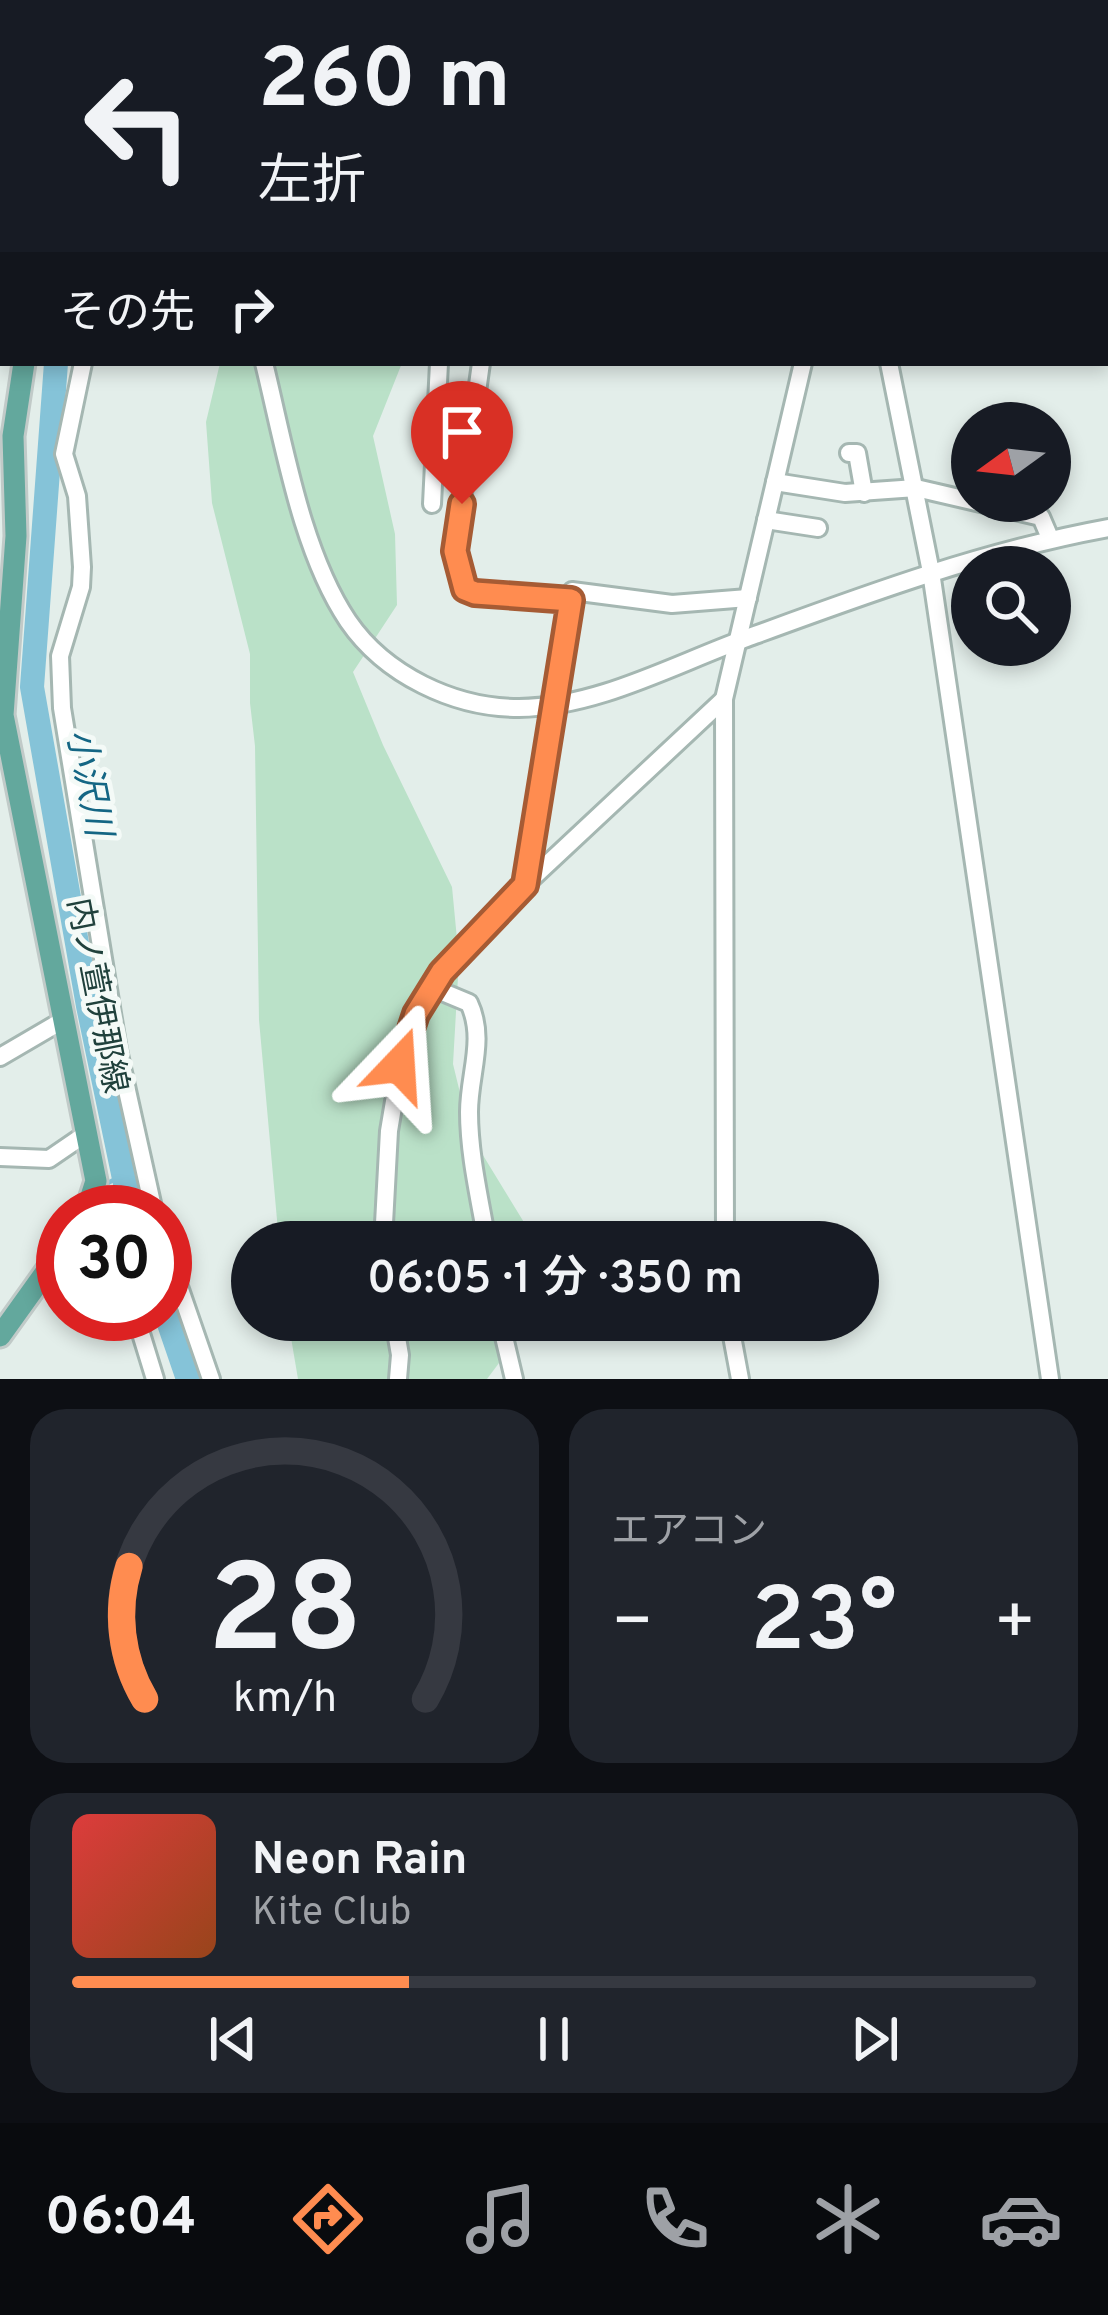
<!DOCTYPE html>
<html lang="ja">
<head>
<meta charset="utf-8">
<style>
  :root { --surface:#171b24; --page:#20242c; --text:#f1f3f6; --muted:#9ea1a6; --line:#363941; --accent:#ff8c50 }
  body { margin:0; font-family:Overpass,"Noto Sans JP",sans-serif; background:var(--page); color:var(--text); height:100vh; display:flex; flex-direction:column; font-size:45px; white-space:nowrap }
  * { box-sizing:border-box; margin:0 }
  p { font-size:39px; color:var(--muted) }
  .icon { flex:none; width:66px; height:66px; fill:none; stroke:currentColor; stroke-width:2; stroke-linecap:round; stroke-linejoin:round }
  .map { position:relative; height:1379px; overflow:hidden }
  .drawer { display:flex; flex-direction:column; gap:30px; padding:30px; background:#0d0f14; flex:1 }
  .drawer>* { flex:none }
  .guide { position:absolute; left:0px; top:0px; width:1110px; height:366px; box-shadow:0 6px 18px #0003; background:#171b24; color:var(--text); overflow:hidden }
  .needle { width:78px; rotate:255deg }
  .fabs { position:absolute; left:951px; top:402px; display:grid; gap:24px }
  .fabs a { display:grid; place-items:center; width:120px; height:120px; border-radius:50%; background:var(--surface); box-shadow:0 6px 18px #0003; font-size:60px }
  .speed { position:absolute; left:36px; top:1185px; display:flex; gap:24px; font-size:60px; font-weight:700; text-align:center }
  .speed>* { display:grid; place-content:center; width:156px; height:156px; border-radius:50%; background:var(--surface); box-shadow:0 6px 18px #0003; line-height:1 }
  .speed .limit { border:18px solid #d22; background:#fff; color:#111 }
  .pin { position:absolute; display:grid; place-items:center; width:102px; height:102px; color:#fff; margin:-123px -51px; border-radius:50% 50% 50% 0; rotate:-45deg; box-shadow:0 0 12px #0007 }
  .pin .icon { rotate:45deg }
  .me { position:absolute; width:132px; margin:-66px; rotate:20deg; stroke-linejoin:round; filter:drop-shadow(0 0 9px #0008) }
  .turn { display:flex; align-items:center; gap:42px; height:252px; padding:0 60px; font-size:54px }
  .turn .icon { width:156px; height:156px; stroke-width:2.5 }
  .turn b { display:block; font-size:84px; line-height:102px }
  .then { display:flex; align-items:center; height:114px; padding:0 60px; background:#0003; gap:24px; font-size:45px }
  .big { font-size:90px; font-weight:600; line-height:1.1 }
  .drawer .tile { flex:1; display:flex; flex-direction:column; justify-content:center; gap:18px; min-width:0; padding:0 42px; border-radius:36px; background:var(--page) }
  .drawer .dial { align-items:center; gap:0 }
  .dial svg { height:312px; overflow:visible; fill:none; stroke:var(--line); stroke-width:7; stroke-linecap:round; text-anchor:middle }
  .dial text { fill:var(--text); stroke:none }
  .song { display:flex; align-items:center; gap:36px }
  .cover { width:144px; height:144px; border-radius:18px; background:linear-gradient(135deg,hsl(0 70% 55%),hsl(20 70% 35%)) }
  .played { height:12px; border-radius:6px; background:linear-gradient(90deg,var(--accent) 35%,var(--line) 35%) }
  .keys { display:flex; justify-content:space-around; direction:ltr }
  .heat { display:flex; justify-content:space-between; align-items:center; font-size:66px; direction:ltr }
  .drawer .tiles { flex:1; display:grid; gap:30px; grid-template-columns:1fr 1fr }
  .tile:last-child { grid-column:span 2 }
  .trip { position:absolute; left:231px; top:1221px; width:648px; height:120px; border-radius:60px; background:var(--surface); box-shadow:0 6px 18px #0003; font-weight:600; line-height:120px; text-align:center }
  .tabs { display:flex; height:192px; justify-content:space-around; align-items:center; background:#090b0e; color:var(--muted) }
  .tabs .icon { width:84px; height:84px }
  .tabs .active { color:var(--accent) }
  .tabs b { font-size:54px; color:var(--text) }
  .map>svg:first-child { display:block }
  .green { fill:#bae1c8 }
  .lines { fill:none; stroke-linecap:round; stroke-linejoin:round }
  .stream { stroke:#85c3d8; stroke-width:4.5 }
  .river { stroke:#85c3d8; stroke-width:24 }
  .minor-casing { stroke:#a5b7b2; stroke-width:22 }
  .major-casing { stroke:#c1cac8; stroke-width:27 }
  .minor { stroke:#fff; stroke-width:16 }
  .major { stroke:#63a89d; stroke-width:21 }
  .minor-bridge-casing { stroke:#a5b7b2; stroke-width:22; stroke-linecap:butt }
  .minor-bridge { stroke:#fff; stroke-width:16 }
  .route-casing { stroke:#a65b34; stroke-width:30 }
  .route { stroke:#ff8c50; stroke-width:21 }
  .labels { text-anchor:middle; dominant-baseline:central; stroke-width:10; stroke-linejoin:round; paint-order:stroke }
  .street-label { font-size:33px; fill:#20413c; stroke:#f4faf7 }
  .water-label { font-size:36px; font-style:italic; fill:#146684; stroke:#f4faf7 }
</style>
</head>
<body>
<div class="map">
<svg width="1108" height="1379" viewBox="0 0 1108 1379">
  <rect width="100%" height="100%" fill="#e3eeea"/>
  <g class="green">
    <polygon points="220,363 402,363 373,436 395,534 397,605 353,672 383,745 452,887 459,960 453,1064 470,1134 536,1242 279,1242 259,1020 255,746 250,703 250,654 212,503 206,422"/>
    <polygon points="288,1320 524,1320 514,1343 487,1379 298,1379"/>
  </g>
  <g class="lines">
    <polyline class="stream" points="106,1184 121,1176"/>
    <g class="river">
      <polyline points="116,3 117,0"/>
      <polyline points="56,363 32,687 88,1006 131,1212"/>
      <polyline points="165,1312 188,1379"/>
    </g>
    <defs>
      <g id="minor">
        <polyline points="161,0 161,3"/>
        <polyline points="806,0 806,3"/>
        <polyline points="0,2 7,0"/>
        <polyline points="231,3 232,0"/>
        <polyline points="486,3 487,0"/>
        <polyline points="580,3 580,0"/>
        <polyline points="0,288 3,288"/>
        <polyline points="1107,353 1108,353"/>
        <polyline points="83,363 64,454 77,496 82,567 81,587 60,656 62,708 118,1050 154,1212"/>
        <path d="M 264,363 C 284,444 301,551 348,621 C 385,675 454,708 519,708 C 597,707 673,665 744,639 C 864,595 982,551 1108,528"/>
        <polyline points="481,363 455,551 465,588 475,593 571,600"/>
        <polyline points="889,363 931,572 1050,1379"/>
        <polyline points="849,453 857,453 864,493"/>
        <polyline points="775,482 845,493 916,488 1041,517 1050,538"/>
        <polyline points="432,504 439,363"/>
        <polyline points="766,520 818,528"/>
        <polyline points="559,670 572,591 672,604 748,598"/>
        <polyline points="525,884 550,726"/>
        <path d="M 433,988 L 469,1003 C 486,1039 469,1074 469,1112 C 469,1155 480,1200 487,1242"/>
        <polyline points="0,1057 65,1019"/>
        <polyline points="0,1157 49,1159 87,1133"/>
        <polyline points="94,1194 103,1212"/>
        <polyline points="383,1242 389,1131 404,1042 442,972 525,885 724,699"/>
        <polyline points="725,1242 724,699 803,363"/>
        <polyline points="165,1246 211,1379"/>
        <polyline points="135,1314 155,1379"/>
        <polyline points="394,1320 400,1355 398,1379"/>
        <polyline points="500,1320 514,1379"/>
        <polyline points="729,1320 740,1379"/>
      </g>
      <g id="major">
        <polyline points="81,3 81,0"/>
        <polyline points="24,363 13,436 16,536 3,715 96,1181 86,1212"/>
        <polyline points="0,1336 63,1248"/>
      </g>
    </defs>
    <use href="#minor" class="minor-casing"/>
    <use href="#major" class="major-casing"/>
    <use href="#minor" class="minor"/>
    <use href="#major" class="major"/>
    <defs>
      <polyline id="minor-bridge" points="550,726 559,670"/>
    </defs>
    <use href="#minor-bridge" class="minor-bridge-casing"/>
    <use href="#minor-bridge" class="minor-bridge"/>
  </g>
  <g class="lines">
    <defs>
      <polyline id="route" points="399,1065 416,1014 442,972 525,885 571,600 475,593 465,589 455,551 462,504"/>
    </defs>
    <use href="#route" class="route-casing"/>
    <use href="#route" class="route"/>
  </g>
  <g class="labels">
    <g class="street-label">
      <text transform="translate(95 996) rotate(79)">内ノ萱伊那線</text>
    </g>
    <g class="water-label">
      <text transform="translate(87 783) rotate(79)">小沢川</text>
    </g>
  </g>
</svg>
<div class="fabs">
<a><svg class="needle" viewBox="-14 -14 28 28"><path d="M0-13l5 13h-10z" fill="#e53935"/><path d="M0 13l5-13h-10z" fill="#9ea1a6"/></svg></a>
<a><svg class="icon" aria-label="search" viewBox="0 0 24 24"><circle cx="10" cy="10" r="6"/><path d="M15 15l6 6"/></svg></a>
</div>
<div class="speed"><div class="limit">30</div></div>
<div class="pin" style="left:462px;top:504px;background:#d93025"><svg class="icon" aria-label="arrive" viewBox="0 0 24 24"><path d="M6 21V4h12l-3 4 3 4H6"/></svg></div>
<svg class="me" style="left:399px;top:1065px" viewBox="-20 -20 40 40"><path d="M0-17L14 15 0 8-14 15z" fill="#ff8c50" stroke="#fff" stroke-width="4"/></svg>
<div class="trip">06:05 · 1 分 · 350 m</div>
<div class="guide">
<div class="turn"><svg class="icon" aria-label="left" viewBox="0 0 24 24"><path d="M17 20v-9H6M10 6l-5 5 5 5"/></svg><div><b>260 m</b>左折</div></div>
<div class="then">その先<svg class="icon" aria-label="right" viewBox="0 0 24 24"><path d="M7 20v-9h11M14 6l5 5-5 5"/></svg></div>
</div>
</div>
<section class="drawer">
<div class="tiles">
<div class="tile dial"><svg viewBox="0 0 100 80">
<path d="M14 69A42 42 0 1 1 86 69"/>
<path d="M14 69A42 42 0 0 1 10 35" stroke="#ff8c50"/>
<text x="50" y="56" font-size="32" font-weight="700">28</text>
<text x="50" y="72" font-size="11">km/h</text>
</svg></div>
<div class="tile"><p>エアコン</p>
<div class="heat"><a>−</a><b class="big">23°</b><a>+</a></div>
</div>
<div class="tile">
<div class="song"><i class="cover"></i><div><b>Neon Rain</b><p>Kite Club</p></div></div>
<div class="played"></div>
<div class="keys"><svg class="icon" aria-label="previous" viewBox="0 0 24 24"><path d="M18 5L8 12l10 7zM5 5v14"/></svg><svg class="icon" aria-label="pause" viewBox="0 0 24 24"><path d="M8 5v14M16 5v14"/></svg><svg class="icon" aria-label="next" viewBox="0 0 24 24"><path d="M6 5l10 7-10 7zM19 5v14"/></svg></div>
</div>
</div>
</section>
<nav class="tabs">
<b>06:04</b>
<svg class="icon active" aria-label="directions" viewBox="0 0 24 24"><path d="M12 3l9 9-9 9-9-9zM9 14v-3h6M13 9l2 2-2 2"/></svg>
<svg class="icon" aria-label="music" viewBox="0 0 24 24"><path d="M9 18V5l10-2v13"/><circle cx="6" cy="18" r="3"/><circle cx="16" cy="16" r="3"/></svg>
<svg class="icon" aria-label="phone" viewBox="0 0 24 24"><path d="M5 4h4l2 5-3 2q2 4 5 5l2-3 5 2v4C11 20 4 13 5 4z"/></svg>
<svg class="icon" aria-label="climate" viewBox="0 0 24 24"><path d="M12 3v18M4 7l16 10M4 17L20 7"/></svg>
<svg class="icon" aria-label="car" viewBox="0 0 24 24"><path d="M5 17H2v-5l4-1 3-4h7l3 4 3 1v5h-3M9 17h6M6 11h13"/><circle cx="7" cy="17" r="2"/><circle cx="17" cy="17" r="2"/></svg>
</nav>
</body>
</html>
